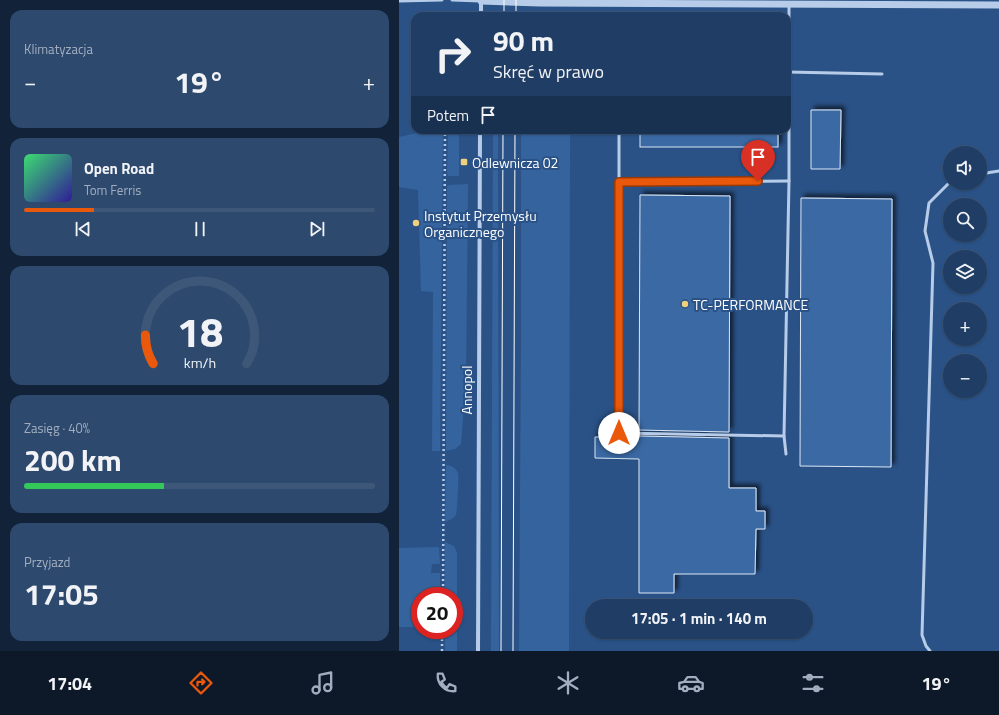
<!DOCTYPE html>
<html lang="pl">
<head>
<meta charset="utf-8">
<style>
  :root { --surface:#203e65; --page:#2d496e; --text:#f1f3f6; --muted:#a2aebf; --line:#3d5779; --accent:#ea580c }
  body { margin:0; font-family:"Titillium Web",sans-serif; background:var(--page); color:var(--text); height:100vh; display:flex; flex-direction:column; font-size:15px; white-space:nowrap }
  * { box-sizing:border-box; margin:0 }
  p { font-size:13px; color:var(--muted) }
  .icon { flex:none; width:22px; height:22px; fill:none; stroke:currentColor; stroke-width:2; stroke-linecap:round; stroke-linejoin:round }
  .map { position:relative; flex:1; overflow:hidden }
  .panel { display:flex; flex-direction:column; gap:10px; padding:10px; background:#122238; width:399px }
  .panel>* { flex:none }
  .hud { position:absolute; left:12px; top:12px; width:380px; height:122px; border-radius:12px; box-shadow:0 1px 3px #0004,0 0 0 1px var(--line); background:#203e65; color:var(--text); overflow:hidden }
  .tools { position:absolute; left:544px; top:146px; display:grid; gap:8px }
  .tools a { display:grid; place-items:center; width:44px; height:44px; border-radius:50%; background:var(--surface); box-shadow:0 1px 3px #0004,0 0 0 1px var(--line); font-size:20px }
  .speed { position:absolute; left:12px; top:587px; display:flex; gap:8px; font-size:20px; font-weight:700; text-align:center }
  .speed>* { display:grid; place-content:center; width:52px; height:52px; border-radius:50%; background:var(--surface); box-shadow:0 1px 3px #0004,0 0 0 1px var(--line); line-height:1 }
  .speed .limit { border:6px solid #d22; background:#fff; color:#111 }
  .pin { position:absolute; display:grid; place-items:center; width:34px; height:34px; color:#fff; margin:-41px -17px; border-radius:50% 50% 50% 0; rotate:-45deg; box-shadow:0 0 4px #0007 }
  .pin .icon { rotate:45deg }
  .me { position:absolute; width:44px; margin:-22px; rotate:0deg; stroke-linejoin:round; filter:drop-shadow(0 0 3px #0008) }
  .turn { display:flex; align-items:center; gap:14px; height:84px; padding:0 16px; font-size:18px }
  .turn .icon { width:52px; height:52px; stroke-width:2.5 }
  .turn b { display:block; font-size:28px; line-height:34px }
  .then { display:flex; align-items:center; height:38px; padding:0 16px; background:#0003; gap:8px; font-size:15px }
  .big { font-size:30px; font-weight:700; line-height:1.1 }
  .panel .widget { flex:1; display:flex; flex-direction:column; justify-content:center; gap:6px; min-width:0; padding:0 14px; border-radius:12px; background:var(--page) }
  .panel .dial { align-items:center; gap:0 }
  .dial svg { height:104px; overflow:visible; fill:none; stroke:var(--line); stroke-width:7; stroke-linecap:round; text-anchor:middle }
  .dial text { fill:var(--text); stroke:none }
  .song { display:flex; align-items:center; gap:12px }
  .cover { width:48px; height:48px; border-radius:6px; background:linear-gradient(135deg,hsl(140 70% 55%),hsl(250 70% 35%)) }
  .played { height:4px; border-radius:2px; background:linear-gradient(90deg,var(--accent) 20%,var(--line) 20%) }
  .keys { display:flex; justify-content:space-around; direction:ltr }
  .heat { display:flex; justify-content:space-between; align-items:center; font-size:22px; direction:ltr }
  .charge { height:6px; border-radius:3px; background:linear-gradient(90deg,#34c759 40%,var(--line) 0) }
  .trip { position:absolute; left:186px; top:599px; width:228px; height:40px; border-radius:20px; background:var(--surface); box-shadow:0 1px 3px #0004,0 0 0 1px var(--line); font-weight:700; line-height:40px; text-align:center }
  .tab-bar { display:flex; height:64px; justify-content:space-around; align-items:center; background:#0d1928; color:var(--muted) }
  .tab-bar .icon { width:28px; height:28px }
  .tab-bar .active { color:var(--accent) }
  .tab-bar b { font-size:18px; color:var(--text) }
  main { display:flex; flex:1; min-height:0 }
  .map>svg:first-child { display:block }
  .green { fill:#35639e }
  .building { fill:#3b69a3; stroke:#dae6f6; filter:url(#shadow) }
  .lines { fill:none; stroke-linecap:round; stroke-linejoin:round }
  .path { stroke:#b6cce8; stroke-width:2.5; stroke-dasharray:2 3; stroke-linecap:butt }
  .service { stroke:#b6cce8; stroke-width:3 }
  .minor { stroke:#b6cce8; stroke-width:4 }
  .tertiary { stroke:#b6cce8; stroke-width:7 }
  .tram { stroke:#fff; stroke-width:1 }
  .route-casing { stroke:#983908; stroke-width:10 }
  .route { stroke:#ea580c; stroke-width:7 }
  .poi-dot { fill:#eecf7e; stroke:#2a5287; stroke-width:1.5 }
  .labels { text-anchor:middle; dominant-baseline:central; stroke-width:4; stroke-linejoin:round; paint-order:stroke }
  .poi-label { font-size:14px; fill:#fff; stroke:#2a5287; text-anchor:start }
  .street-label { font-size:14px; fill:#fff; stroke:#2a5287 }
</style>
</head>
<body>
<main>
<section class="panel">
<div class="widget"><p>Klimatyzacja</p>
<div class="heat"><a>−</a><b class="big">19°</b><a>+</a></div>
</div>
<div class="widget">
<div class="song"><i class="cover"></i><div><b>Open Road</b><p>Tom Ferris</p></div></div>
<div class="played"></div>
<div class="keys"><svg class="icon" aria-label="previous" viewBox="0 0 24 24"><path d="M18 5L8 12l10 7zM5 5v14"/></svg><svg class="icon" aria-label="pause" viewBox="0 0 24 24"><path d="M8 5v14M16 5v14"/></svg><svg class="icon" aria-label="next" viewBox="0 0 24 24"><path d="M6 5l10 7-10 7zM19 5v14"/></svg></div>
</div>
<div class="widget dial"><svg viewBox="0 0 100 80">
<path d="M14 69A42 42 0 1 1 86 69"/>
<path d="M14 69A42 42 0 0 1 8 47" stroke="#ea580c"/>
<text x="50" y="56" font-size="32" font-weight="700">18</text>
<text x="50" y="72" font-size="11">km/h</text>
</svg></div>
<div class="widget"><p>Zasięg · 40%</p><b class="big">200 km</b><div class="charge"></div></div>
<div class="widget"><p>Przyjazd</p><b class="big">17:05</b></div>
</section>
<div class="map">
<svg width="600" height="651" viewBox="0 0 600 651">
  <defs>
    <filter id="shadow"><feDropShadow dx="3.5" dy="-3.5" stdDeviation="2" flood-color="#0009"/></filter>
  </defs>
  <rect width="100%" height="100%" fill="#2a5287"/>
  <g class="green">
    <polygon points="18,130 44,130 41,451 33,451 34,292 22,291 19,190 0,187 0,137 18,133"/>
    <polygon points="49,130 60,130 60,176 50,176 48,174"/>
    <polygon points="94,130 99,130 100,651 92,651"/>
    <polygon points="122,130 171,130 170,651 120,651 122,343"/>
    <polygon points="69,184 67,380 62,444 56,449 47,451 48,186 50,185"/>
    <path d="M 47,465 C 52,465 57,468 59,473 C 60,477 58,512 57,515 C 54,519 50,520 46,522 Z"/>
    <polygon points="46,542 55,546 58,553 58,651 46,651 46,630 55,630 55,596 46,596"/>
    <polygon points="40,547 41,564 33,564 32,573 41,573 41,596 21,596 21,627 0,627 0,548"/>
  </g>
  <g class="building">
    <polygon points="412,110 442,110 441,169 412,169"/>
    <rect x="241" y="130" width="138" height="17"/>
    <polygon points="241,195 331,196 330,432 240,430"/>
    <polygon points="402,198 493,199 492,467 401,466"/>
    <polygon points="240,436 330,438 330,488 357,488 357,511 366,511 366,529 357,529 356,574 275,574 275,593 240,593 240,459 196,458 196,437 240,437"/>
  </g>
  <g class="lines">
    <g class="path">
      <polyline points="44,596 46,130"/>
      <polyline points="43,651 43,630"/>
    </g>
    <g class="service">
      <polyline points="53,0 82,1"/>
      <polyline points="0,1 43,0"/>
      <polyline points="388,72 483,74"/>
      <polyline points="220,130 220,433 385,436"/>
      <polyline points="581,174 600,171"/>
      <polyline points="220,182 390,181"/>
      <polyline points="387,454 385,436 390,181 390,4"/>
      <polyline points="531,651 527,646 523,635 534,263 526,231 530,203 551,182"/>
    </g>
    <g class="minor">
      <polyline points="82,1 82,16"/>
      <polyline points="79,651 81,130"/>
    </g>
    <polyline class="tertiary" points="82,0 82,1 141,3 600,5"/>
    <g class="tram">
      <polyline points="105,16 105,0"/>
      <polyline points="117,16 117,0"/>
      <polyline points="102,651 104,130"/>
      <polyline points="114,651 116,130"/>
    </g>
  </g>
  <g class="lines">
    <defs>
      <polyline id="route" points="220,433 220,182 359,181"/>
    </defs>
    <use href="#route" class="route-casing"/>
    <use href="#route" class="route"/>
  </g>
  <g class="poi-dot">
    <rect x="61" y="158" width="8" height="8" rx="2"/>
    <circle cx="17" cy="223" r="4"/>
    <circle cx="286" cy="304" r="4"/>
  </g>
  <g class="labels">
    <g class="poi-label">
      <text x="73" y="162">Odlewnicza 02</text>
      <text x="25" y="215">Instytut Przemysłu<tspan x="25" dy="16">Organicznego</tspan></text>
      <text x="294" y="304">TC-PERFORMANCE</text>
    </g>
    <g class="street-label">
      <text transform="translate(67 390) rotate(-90)">Annopol</text>
    </g>
  </g>
</svg>
<div class="tools">
<a><svg class="icon" aria-label="sound" viewBox="0 0 24 24"><path d="M4 9h4l5-4v14l-5-4H4zM17 9q2 3 0 6"/></svg></a>
<a><svg class="icon" aria-label="search" viewBox="0 0 24 24"><circle cx="10" cy="10" r="6"/><path d="M15 15l6 6"/></svg></a>
<a><svg class="icon" aria-label="layers" viewBox="0 0 24 24"><path d="M12 4l9 5-9 5-9-5zM3 14l9 5 9-5"/></svg></a>
<a>+</a>
<a>−</a>
</div>
<div class="speed"><div class="limit">20</div></div>
<div class="pin" style="left:359px;top:181px;background:#d93025"><svg class="icon" aria-label="arrive" viewBox="0 0 24 24"><path d="M6 21V4h12l-3 4 3 4H6"/></svg></div>
<svg class="me" style="left:220px;top:433px" viewBox="-20 -20 40 40"><circle r="19" fill="#fff"/><path d="M0-13L10 11 0 6-10 11z" fill="#ea580c"/></svg>
<div class="trip">17:05 · 1 min · 140 m</div>
<div class="hud">
<div class="turn"><svg class="icon" aria-label="right" viewBox="0 0 24 24"><path d="M7 20v-9h11M14 6l5 5-5 5"/></svg><div><b>90 m</b>Skręć w prawo</div></div>
<div class="then">Potem<svg class="icon" aria-label="arrive" viewBox="0 0 24 24"><path d="M6 21V4h12l-3 4 3 4H6"/></svg></div>
</div>
</div>
</main>
<nav class="tab-bar">
<b>17:04</b>
<svg class="icon active" aria-label="directions" viewBox="0 0 24 24"><path d="M12 3l9 9-9 9-9-9zM9 14v-3h6M13 9l2 2-2 2"/></svg>
<svg class="icon" aria-label="music" viewBox="0 0 24 24"><path d="M9 18V5l10-2v13"/><circle cx="6" cy="18" r="3"/><circle cx="16" cy="16" r="3"/></svg>
<svg class="icon" aria-label="phone" viewBox="0 0 24 24"><path d="M5 4h4l2 5-3 2q2 4 5 5l2-3 5 2v4C11 20 4 13 5 4z"/></svg>
<svg class="icon" aria-label="climate" viewBox="0 0 24 24"><path d="M12 3v18M4 7l16 10M4 17L20 7"/></svg>
<svg class="icon" aria-label="car" viewBox="0 0 24 24"><path d="M5 17H2v-5l4-1 3-4h7l3 4 3 1v5h-3M9 17h6M6 11h13"/><circle cx="7" cy="17" r="2"/><circle cx="17" cy="17" r="2"/></svg>
<svg class="icon" aria-label="filters" viewBox="0 0 24 24"><path d="M4 7h16M4 17h16"/><circle cx="9" cy="7" r="2"/><circle cx="15" cy="17" r="2"/></svg>
<b>19°</b>
</nav>
</body>
</html>
